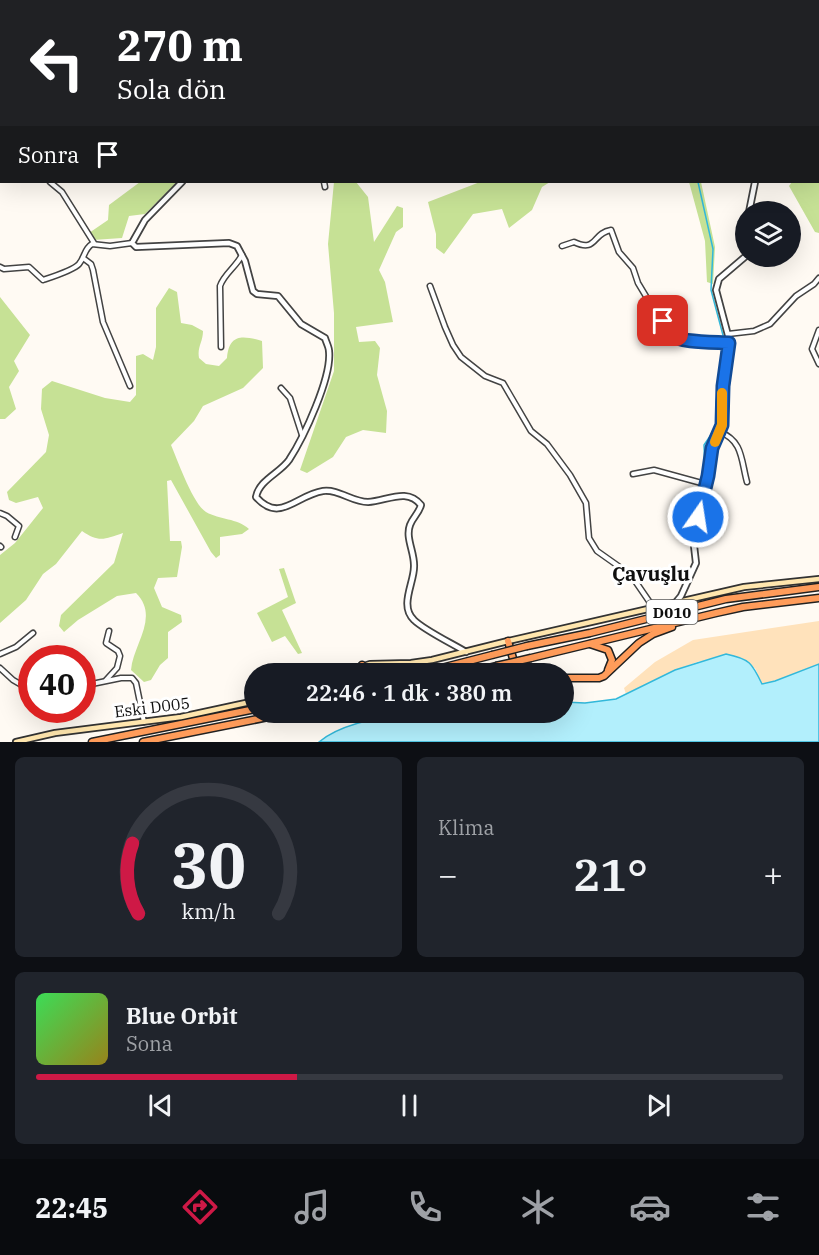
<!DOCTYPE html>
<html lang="tr">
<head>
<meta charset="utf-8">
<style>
  :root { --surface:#171b24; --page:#20242c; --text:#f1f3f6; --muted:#9ea1a6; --line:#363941; --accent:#ce1946 }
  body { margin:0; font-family:"IBM Plex Serif",serif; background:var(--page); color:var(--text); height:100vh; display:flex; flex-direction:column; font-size:22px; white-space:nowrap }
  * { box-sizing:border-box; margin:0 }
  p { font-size:20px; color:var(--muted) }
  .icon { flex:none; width:33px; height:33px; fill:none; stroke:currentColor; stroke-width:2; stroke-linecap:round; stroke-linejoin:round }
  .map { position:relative; height:742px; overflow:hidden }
  .side { display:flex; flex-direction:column; gap:15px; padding:15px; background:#0d0f14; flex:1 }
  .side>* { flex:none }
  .guide { position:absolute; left:0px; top:0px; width:819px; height:183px; box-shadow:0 6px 24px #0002; background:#202124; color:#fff; overflow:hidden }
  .fabs { position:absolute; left:735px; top:201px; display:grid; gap:12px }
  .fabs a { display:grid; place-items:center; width:66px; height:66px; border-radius:50%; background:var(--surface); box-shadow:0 6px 24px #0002; font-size:30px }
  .speed { position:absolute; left:18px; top:645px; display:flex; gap:12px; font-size:30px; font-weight:700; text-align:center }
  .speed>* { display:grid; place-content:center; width:78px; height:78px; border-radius:50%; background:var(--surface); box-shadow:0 6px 24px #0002; line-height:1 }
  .speed .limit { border:9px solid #d22; background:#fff; color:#111 }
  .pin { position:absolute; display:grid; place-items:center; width:51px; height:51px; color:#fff; margin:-26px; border-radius:12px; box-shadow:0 3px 9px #0006 }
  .me { position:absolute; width:66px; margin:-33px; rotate:13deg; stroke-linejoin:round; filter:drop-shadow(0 0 4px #0008) }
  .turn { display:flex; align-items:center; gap:21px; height:126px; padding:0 18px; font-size:27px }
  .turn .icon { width:78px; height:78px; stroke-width:2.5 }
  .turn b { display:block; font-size:42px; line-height:51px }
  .then { display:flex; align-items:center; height:57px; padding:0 18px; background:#0003; gap:12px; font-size:22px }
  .big { font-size:45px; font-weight:600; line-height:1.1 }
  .side .widget { flex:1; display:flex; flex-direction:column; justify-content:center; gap:9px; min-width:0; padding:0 21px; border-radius:9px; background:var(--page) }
  .side .dial { align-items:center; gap:0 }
  .dial svg { height:156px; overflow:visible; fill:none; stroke:var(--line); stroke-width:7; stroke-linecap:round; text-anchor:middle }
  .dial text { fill:var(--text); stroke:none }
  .song { display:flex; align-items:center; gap:18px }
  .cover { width:72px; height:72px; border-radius:9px; background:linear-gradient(135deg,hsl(130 70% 55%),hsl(50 70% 35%)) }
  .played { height:6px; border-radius:3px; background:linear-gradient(90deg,var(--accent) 35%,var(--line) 35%) }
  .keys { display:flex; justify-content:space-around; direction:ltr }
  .heat { display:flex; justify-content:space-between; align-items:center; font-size:33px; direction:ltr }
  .side .tiles { flex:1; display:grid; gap:15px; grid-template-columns:1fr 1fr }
  .widget:last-child { grid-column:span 2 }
  .trip { position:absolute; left:244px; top:663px; width:330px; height:60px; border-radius:30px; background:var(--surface); box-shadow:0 6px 24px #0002; font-weight:600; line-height:60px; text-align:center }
  .tab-bar { display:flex; height:96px; justify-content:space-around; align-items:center; background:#090b0e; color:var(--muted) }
  .tab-bar .icon { width:42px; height:42px }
  .tab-bar .active { color:var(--accent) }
  .tab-bar b { font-size:27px; color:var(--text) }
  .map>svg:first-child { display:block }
  .forest { fill:#c6e195 }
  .sand { fill:#ffe2bb }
  .water { fill:#b2effc; stroke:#32b8da; stroke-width:1.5 }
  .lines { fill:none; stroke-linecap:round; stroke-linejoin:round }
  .stream { stroke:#32b8da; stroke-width:1.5 }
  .minor-casing { stroke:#434343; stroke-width:7 }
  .tertiary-casing { stroke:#434343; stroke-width:8 }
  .secondary-casing { stroke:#323232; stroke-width:8 }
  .trunk-casing { stroke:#212121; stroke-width:9 }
  .minor { stroke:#fff; stroke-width:4 }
  .tertiary { stroke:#fff; stroke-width:4.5 }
  .secondary { stroke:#ffe6ae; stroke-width:4.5 }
  .trunk { stroke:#ff9c5a; stroke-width:6 }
  .trunk-bridge-casing { stroke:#212121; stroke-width:9; stroke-linecap:butt }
  .trunk-bridge { stroke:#ff9c5a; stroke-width:6 }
  .route-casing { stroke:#114b97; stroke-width:15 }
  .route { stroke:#1a73e8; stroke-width:10 }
  .slow { stroke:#f59e0b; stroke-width:10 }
  .labels { text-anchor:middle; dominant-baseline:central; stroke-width:6; stroke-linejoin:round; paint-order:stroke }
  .shield { fill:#fff; stroke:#585858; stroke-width:1.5 }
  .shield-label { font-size:15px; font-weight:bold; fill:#101010 }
  .street-label { font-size:16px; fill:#101010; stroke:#fff }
  .quarter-label { font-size:20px; font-weight:bold; fill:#101010; stroke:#fff }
</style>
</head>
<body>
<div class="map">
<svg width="819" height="742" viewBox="0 0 819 742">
  <rect width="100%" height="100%" fill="#fffaf3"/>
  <g class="forest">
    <polygon points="584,0 704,0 704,1 585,2"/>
    <polygon points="818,149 819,150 819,233 815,232 789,186 792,182 818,182"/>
    <polygon points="140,182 177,182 145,214 129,216 122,238 93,240 89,233 108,220 109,205"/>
    <polygon points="334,182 356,182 368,197 374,242 397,206 403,208 403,227 396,232 379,270 385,282 393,322 356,327 359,342 375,341 380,348 377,375 387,411 386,433 363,430 346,437 333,457 307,473 300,470 334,371 334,313 328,244"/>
    <polygon points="480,182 550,182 542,187 532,210 509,228 502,209 473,214 444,254 436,248 436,234 428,202"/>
    <polygon points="689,182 701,182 715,247 713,284 707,282 705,241"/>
    <path d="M 169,288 L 177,292 L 181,323 L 192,325 L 203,331 C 203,342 197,347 199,358 L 206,364 L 219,366 L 227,358 C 229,334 242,335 262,341 L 263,368 L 243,388 L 203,406 L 194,421 L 171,445 C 177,459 193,504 206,512 C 220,520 237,518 249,529 L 242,534 L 220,537 L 220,555 L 216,558 L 211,552 L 171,480 L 167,481 L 170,541 L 181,541 L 182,547 L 177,577 L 158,578 L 154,588 L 162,607 L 181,615 L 182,622 L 168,632 L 168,658 L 160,665 L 151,680 L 144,682 L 131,670 C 133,644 160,617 136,593 L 117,596 L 78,620 L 64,632 L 59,626 L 61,615 L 114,563 L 123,533 C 105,539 99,543 82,531 L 56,564 L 43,574 L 26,600 L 0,623 L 0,555 L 15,543 L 43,508 L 38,497 L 16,503 L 9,500 L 7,492 L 46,452 L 49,435 L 41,409 L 42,389 L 52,381 L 105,398 L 130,402 L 136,395 L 136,356 L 143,354 L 153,360 L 156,347 L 156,308 Z"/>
    <polygon points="0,297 30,335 14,361 19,371 9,387 16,409 5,419 0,419"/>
    <polygon points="284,568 296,603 282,610 302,653 298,654 285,636 272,642 257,613 288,597 279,569"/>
  </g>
  <polygon class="sand" points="819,621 819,664 775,681 762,684 755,668 700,661 675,670 626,694 624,688 655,662 693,640"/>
  <path class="water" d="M 726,654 C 750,659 752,663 762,684 L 775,681 L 819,664 L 819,742 L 319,742 C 366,702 502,712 564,712 L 564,702 L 585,703 L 616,699 L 675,670 Z"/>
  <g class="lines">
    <g class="stream">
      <polyline points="702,2 702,0"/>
      <polyline points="690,527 699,486 705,469 704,445 717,426 716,403 724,339 711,290 713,249 698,182"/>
    </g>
    <defs>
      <g id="minor">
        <polyline points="804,2 806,0"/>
        <polyline points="0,49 2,50"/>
        <polyline points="50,182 62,192 94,243"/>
        <polyline points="324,182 325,187"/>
        <path d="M 562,246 L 574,242 C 597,253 592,233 611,230 L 619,252 L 633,268 L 638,283 L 653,308 L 663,321 L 668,333 L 672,336 L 690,340 L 729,343"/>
        <polyline points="83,258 91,264 93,270 103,322 130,386"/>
        <path d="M 0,267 L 4,269 L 29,267 L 43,280 C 52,277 74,270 79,264 C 85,257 84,249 92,244 L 110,246 L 132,243"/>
        <polyline points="430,286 445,327 453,345 461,357 485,376 503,383 531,431 547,444 570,475 586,503 589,538 597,551 631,575 653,607"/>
        <polyline points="819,330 812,349 819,364"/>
        <polyline points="728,334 754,331 770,324 796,296 814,284 819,278"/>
        <path d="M 221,347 L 220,286 C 224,274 236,267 242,255"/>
        <polyline points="281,388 290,398 302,435"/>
        <path d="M 720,432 C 743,441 741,460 747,482"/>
        <polyline points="633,474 654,470 705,484"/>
        <polyline points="0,513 7,516 19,526 15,537"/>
        <polyline points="0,546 1,547"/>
        <polyline points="0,654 16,647 33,633"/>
        <polyline points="0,668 13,680 32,691"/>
        <polyline points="106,680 117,668 120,656 118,651 106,643 109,631"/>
        <polyline points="82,686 121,678 132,678 136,683 144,722"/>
      </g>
      <g id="tertiary">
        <polyline points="190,2 191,0"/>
        <polyline points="818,95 819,92"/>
        <path d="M 182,182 L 145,220 L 132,243 L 136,247 L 229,243 L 237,246 L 245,261 L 253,291 L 257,294 L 278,296 L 301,324 L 325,338 C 326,342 329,347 329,351 C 332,377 304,437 289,460 C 280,473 259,480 256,497 C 280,524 296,495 323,491 C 339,489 352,502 368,502 C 387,501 407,487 421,505 C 419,513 413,517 410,525 C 405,538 415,553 414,567 C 414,583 399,606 414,620 C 424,630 453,644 466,652"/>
        <polyline points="749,212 755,182"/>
        <polyline points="676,602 681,596 696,563 693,537 701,498 708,476 712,448 722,425 723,386 729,339 716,290 719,279 746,256"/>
      </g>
      <g id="secondary">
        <polyline points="339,674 370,664 411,663 432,660 508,641 744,587 819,579"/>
        <polyline points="16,742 55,733 181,717 255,701"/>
      </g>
      <g id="trunk">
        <polyline points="508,641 516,669 522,674"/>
        <polyline points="590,644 608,650 612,660 608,670"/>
        <polyline points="527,646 590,633 726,599 819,587"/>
        <polyline points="531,658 716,613 743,607 819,598"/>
        <polyline points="361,674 362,665"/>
        <polyline points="418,674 492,655"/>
        <polyline points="464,674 496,666"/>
        <polyline points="564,678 599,678 604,676 639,643 653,634 672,627"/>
        <polyline points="92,742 255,709"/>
        <polyline points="143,742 293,712"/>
      </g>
    </defs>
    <use href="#minor" class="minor-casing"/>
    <use href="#tertiary" class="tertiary-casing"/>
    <use href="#secondary" class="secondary-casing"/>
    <use href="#trunk" class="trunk-casing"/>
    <use href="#minor" class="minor"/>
    <use href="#tertiary" class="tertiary"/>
    <use href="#secondary" class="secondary"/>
    <use href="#trunk" class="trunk"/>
    <defs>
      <g id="trunk-bridge">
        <polyline points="492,655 527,646"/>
        <polyline points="496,666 531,658"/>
      </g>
    </defs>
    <use href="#trunk-bridge" class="trunk-bridge-casing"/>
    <use href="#trunk-bridge" class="trunk-bridge"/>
  </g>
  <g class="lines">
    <defs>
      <path id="route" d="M 663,321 C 665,325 666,331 670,334 C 678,343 716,342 729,343 L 723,386 L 722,425 L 712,448 L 708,476 L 698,517"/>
    </defs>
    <use href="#route" class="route-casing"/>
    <use href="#route" class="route"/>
    <polyline class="slow" points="715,442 722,425 722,393"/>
  </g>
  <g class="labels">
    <rect class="shield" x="646.5" y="600" width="51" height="24" rx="4.5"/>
    <g class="shield-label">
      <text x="672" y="612">D010</text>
    </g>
    <g class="street-label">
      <text transform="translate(152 707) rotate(-7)">Eski D005</text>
    </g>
    <g class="quarter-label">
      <text x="651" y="573">Çavuşlu</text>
    </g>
  </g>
</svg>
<div class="fabs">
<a><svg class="icon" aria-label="layers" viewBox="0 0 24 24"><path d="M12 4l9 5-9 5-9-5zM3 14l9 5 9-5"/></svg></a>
</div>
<div class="speed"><div class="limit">40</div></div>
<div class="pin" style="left:663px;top:321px;background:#d93025"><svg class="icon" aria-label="arrive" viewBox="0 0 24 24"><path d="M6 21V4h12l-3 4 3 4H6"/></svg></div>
<svg class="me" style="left:698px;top:517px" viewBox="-20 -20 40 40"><circle r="17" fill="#1a73e8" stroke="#fff" stroke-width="3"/><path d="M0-11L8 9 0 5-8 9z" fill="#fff"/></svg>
<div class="trip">22:46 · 1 dk · 380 m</div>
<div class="guide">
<div class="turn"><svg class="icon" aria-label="left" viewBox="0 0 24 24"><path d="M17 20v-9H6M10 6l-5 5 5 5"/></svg><div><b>270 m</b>Sola dön</div></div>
<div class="then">Sonra<svg class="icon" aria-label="arrive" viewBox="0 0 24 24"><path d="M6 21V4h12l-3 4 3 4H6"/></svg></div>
</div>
</div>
<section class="side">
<div class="tiles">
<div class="widget dial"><svg viewBox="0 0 100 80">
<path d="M14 69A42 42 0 1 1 86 69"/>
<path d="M14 69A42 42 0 0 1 11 33" stroke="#ce1946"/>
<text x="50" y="56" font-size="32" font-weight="700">30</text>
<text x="50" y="72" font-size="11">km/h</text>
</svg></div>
<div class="widget"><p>Klima</p>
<div class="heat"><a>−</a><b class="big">21°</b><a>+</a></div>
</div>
<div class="widget">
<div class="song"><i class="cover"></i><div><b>Blue Orbit</b><p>Sona</p></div></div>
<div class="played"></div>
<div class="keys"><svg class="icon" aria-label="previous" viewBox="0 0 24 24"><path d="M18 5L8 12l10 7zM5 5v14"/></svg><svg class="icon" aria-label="pause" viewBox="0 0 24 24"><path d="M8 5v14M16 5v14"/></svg><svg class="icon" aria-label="next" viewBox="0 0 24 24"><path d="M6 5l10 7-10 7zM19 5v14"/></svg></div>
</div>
</div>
</section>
<nav class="tab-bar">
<b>22:45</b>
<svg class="icon active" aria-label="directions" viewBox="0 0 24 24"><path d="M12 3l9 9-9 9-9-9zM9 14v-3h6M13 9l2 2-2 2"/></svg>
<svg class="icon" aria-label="music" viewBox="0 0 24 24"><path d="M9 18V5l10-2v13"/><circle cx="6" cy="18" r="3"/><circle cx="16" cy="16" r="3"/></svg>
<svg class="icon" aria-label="phone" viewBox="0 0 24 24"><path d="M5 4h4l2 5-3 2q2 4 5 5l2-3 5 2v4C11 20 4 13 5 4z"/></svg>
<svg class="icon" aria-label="climate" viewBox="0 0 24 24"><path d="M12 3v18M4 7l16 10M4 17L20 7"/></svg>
<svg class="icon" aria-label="car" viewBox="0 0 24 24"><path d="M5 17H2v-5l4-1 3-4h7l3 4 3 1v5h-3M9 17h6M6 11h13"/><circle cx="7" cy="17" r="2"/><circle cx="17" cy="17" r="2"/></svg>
<svg class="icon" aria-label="filters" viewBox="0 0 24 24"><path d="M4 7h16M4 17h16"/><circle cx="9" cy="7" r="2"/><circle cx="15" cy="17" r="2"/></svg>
</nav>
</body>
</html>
